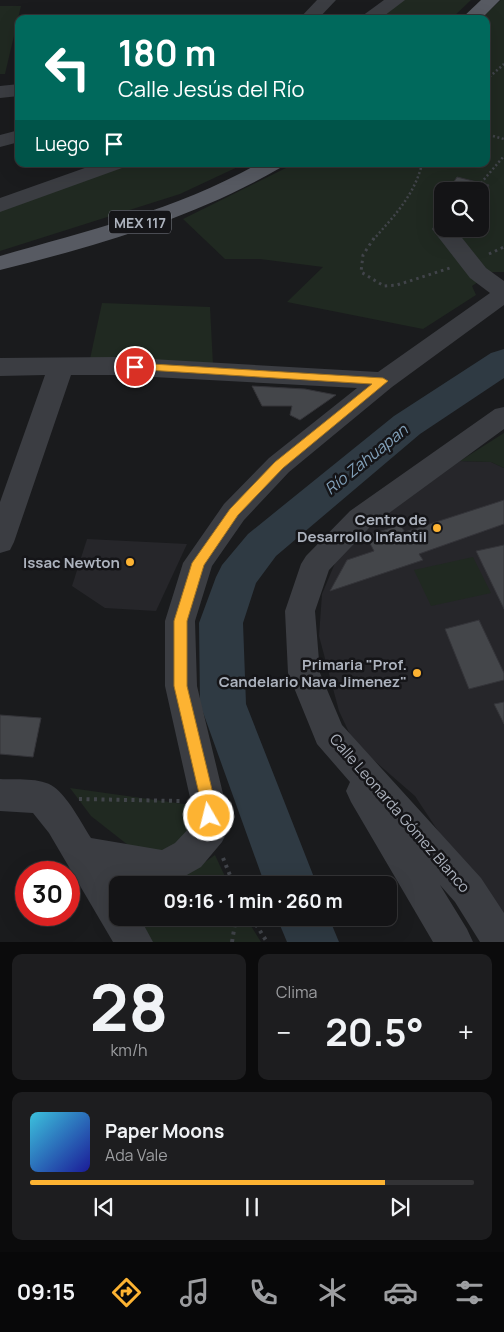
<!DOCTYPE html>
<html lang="es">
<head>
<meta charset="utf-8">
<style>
  :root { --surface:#141416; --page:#1d1d1f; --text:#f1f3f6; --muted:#9d9ea1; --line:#333335; --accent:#fdb332 }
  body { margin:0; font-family:Manrope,sans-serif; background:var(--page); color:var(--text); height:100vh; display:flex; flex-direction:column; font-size:19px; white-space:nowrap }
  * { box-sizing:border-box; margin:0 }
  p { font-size:16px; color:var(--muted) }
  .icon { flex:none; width:28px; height:28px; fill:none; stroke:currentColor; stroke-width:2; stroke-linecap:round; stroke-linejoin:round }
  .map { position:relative; height:942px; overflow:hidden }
  .sheet { display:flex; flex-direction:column; gap:12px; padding:12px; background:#0b0b0c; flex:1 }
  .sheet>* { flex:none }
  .banner { position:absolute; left:15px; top:15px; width:475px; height:152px; border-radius:10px; box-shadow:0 5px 20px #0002,0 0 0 1px var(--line); background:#00695c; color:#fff; overflow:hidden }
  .tools { position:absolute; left:434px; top:182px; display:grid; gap:10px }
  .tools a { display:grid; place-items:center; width:55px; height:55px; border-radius:10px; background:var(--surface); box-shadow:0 5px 20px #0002,0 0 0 1px var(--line); font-size:25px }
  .speed { position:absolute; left:15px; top:861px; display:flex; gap:10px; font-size:25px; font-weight:700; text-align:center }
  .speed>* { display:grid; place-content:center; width:65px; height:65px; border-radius:50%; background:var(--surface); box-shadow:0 5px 20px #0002,0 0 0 1px var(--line); line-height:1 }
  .speed .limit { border:8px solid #d22; background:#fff; color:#111 }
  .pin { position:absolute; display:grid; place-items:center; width:42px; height:42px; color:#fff; margin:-21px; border:2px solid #fff; border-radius:50%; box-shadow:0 1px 5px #0007 }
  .me { position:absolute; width:55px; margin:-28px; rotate:352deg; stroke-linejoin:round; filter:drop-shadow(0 0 4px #0008) }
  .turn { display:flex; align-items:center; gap:18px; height:105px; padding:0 20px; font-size:22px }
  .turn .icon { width:65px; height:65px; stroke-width:2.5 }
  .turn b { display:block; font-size:35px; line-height:42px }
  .then { display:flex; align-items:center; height:48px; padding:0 20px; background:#0003; gap:10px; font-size:19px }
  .big { font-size:38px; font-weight:700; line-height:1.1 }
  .sheet .tile { flex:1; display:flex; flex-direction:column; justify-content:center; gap:8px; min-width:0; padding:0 18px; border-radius:10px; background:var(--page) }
  .sheet .dial { align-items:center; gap:0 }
  .dial b { font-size:65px; line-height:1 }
  .song { display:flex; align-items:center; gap:15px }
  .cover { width:60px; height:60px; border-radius:8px; background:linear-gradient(135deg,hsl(190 70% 55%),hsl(240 70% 35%)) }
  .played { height:5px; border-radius:2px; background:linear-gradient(90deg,var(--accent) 80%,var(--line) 80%) }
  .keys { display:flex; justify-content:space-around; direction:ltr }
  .heat { display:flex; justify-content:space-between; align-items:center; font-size:28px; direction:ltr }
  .sheet .tiles { flex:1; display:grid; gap:12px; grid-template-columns:1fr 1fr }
  .tile:last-child { grid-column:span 2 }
  .trip { position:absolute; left:109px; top:876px; width:288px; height:50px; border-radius:10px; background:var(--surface); box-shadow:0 5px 20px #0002,0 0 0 1px var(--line); font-weight:700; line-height:50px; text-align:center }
  .menu { display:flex; height:80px; justify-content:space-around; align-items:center; background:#080809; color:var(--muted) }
  .menu .icon { width:35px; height:35px }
  .menu .active { color:var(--accent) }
  .menu b { font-size:22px; color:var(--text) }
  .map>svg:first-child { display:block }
  .built { fill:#26262a }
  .green { fill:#202921; fill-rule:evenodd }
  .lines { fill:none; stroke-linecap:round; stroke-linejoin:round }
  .river { fill:#2f3a43; fill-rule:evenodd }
  .building { fill:#44464a; stroke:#343439 }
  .path-far2 { stroke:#41444a; stroke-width:2.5; stroke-dasharray:2 2.5; stroke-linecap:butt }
  .path-far1 { stroke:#41444a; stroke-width:3; stroke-dasharray:2.5 4; stroke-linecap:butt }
  .path { stroke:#41444a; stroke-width:4; stroke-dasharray:3 4.5; stroke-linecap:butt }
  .minor { fill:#3b3d42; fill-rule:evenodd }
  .major { fill:#575a62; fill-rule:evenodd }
  .route { fill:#fdb332; stroke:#a47420 }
  .poi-dot { fill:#fdb332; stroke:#151518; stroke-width:2 }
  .labels { text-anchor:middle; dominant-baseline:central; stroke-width:5; stroke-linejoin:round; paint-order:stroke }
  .shield { fill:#151518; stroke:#7f838c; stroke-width:1 }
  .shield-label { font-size:14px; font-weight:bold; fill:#acb2bd }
  .poi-label { font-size:15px; font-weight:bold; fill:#acb2bd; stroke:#151518; text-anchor:end }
  .street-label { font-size:15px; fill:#acb2bd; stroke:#151518 }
  .water-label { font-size:16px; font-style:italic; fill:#82a1ba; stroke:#151518 }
</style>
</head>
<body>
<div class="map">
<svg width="504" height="942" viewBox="0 0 504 942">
  <rect width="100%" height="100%" fill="#1a1b1d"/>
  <g class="built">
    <polygon points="460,461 491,462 504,468 504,931 415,796 354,743 339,711 319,636 322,594 338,556 376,522"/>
    <polygon points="87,539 187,544 156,611 105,608 72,586"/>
  </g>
  <g class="green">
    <polygon points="397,0 471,0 451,19 372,19"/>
    <path d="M 501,0 L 504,0 L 504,272 L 493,272 L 472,286 L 476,295 L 423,329 L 287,302 L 323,267 L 260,259 L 225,259 L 183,219 L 294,164 L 486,164 L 486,19 L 480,19 ZM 442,191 L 480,191 L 480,229 L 442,229 Z"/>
    <polygon points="0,6 21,6 5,74 0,74"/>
    <polygon points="125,164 244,164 180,194 0,251 0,209"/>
    <polygon points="102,303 210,307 213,365 90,359"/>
    <polygon points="504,433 504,468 491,462 460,461"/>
    <polygon points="473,557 491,593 431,606 414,570"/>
    <polygon points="70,788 191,805 198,826 185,847 142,856 91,816"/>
    <path d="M 215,855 L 229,885 L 147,885 C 174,880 193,871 215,855 Z"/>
    <polygon points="127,918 246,918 261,942 143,942"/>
  </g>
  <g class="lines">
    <g class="river">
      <polygon points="504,349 504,378 420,434 276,556 256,583 243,623 246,704 317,885 265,885 200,704 199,623 216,577 222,565 248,534 394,416 491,353"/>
      <polygon points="277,918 329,918 339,942 287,942"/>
    </g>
  </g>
  <g class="building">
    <polygon points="457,177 489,185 480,200 480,191 448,191"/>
    <polygon points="252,386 305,389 336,395 300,420 290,415 292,406 262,406"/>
    <polygon points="504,500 504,524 419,554 423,560 330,591 347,560 374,551 366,536 400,525 405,532"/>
    <polygon points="504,545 504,609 476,551"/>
    <polygon points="479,620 504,673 504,680 469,689 445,629"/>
    <polygon points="504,702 504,724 494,704"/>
    <polygon points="0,715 41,718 33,757 0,754"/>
  </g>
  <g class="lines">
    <g class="path-far2">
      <polyline points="486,80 504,64"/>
      <polyline points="493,136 504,139"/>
      <polyline points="481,183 504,156"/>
      <path d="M 373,240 C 394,216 414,196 422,164"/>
    </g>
    <g class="path-far1">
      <polyline points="374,238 363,255 361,272 384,286 397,285 450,268"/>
      <polyline points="489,254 504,247"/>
    </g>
    <g class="path">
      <polyline points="79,799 180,801"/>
      <polyline points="223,858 234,885"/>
      <polyline points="252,918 267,942"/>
      <polyline points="232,942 236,918"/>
    </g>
    <g class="minor">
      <polygon points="317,0 336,0 318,19 299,19"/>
      <polygon points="384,0 405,0 380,19 358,19"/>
      <polygon points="163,14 194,15 197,19 154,19 157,15"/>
      <polygon points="19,84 19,96 0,98 0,86"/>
      <polygon points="19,130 19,142 0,147 0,135"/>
      <polygon points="96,164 126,164 122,168 0,212 0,198"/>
      <path d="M 442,222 L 442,229 L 455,229 L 486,268 L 504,281 L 504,305 L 392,387 L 289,472 L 244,520 L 212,566 L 195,621 L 197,686 L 225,802 L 228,830 L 222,842 L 201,867 L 178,880 L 164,885 L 115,876 L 121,885 L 118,885 L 118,918 L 140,918 L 153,942 L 113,942 L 49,833 L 33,813 L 0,811 L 0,779 C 15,780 41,777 54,787 C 68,797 82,824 91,838 L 162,850 L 175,843 L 192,825 L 191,802 L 165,686 L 165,621 L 183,563 L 224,504 L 269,458 L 357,388 L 116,375 L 71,375 L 14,542 L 10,550 L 0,553 L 0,502 L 45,375 L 0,376 L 0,358 L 116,357 L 378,372 L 490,293 L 470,278 L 432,229 L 435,224 Z"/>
      <polygon points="504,407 504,429 370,527 329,570 315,611 320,673 342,725 481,878 504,913 504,942 480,942 455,902 440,885 467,929 473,942 433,942 351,802 346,791 350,782 317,744 288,673 285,611 301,564 306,556 350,511 495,409"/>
    </g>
    <g class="major">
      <polygon points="481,0 500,0 481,19 461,19"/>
      <path d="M 258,164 L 284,164 L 280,168 C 194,218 96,246 0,270 L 0,256 C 88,231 178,209 258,164 Z"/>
    </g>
  </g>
  <polygon class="route" points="135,363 383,378 388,381 283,468 238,515 204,565 187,621 187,686 215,802 216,816 214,821 209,823 204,821 201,802 174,686 174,621 192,563 230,509 275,462 372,384 131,369 131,364"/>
  <g class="poi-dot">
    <circle cx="437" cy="528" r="5"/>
    <circle cx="130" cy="562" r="5"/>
    <circle cx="417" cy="673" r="5"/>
  </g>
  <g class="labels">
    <rect class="shield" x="109" y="210.5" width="62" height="23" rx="4"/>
    <g class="shield-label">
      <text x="140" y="222">MEX 117</text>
    </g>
    <g class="poi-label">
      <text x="427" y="519">Centro de<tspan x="427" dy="17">Desarrollo Infantil</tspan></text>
      <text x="120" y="562">Issac Newton</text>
      <text x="407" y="664">Primaria "Prof.<tspan x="407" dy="17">Candelario Nava Jimenez"</tspan></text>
    </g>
    <g class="street-label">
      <text transform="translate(400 813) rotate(49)">Calle Leonarda Gómez Blanco</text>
    </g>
    <g class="water-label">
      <text transform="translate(366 459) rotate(-39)">Río Zahuapan</text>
    </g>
  </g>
</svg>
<div class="tools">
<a><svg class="icon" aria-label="search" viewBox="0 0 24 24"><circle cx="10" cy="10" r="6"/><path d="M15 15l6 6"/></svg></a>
</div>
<div class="speed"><div class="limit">30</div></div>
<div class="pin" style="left:135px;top:367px;background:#d93025"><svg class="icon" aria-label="arrive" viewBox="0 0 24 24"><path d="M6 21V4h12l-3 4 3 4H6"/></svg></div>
<svg class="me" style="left:209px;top:816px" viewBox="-20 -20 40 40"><circle r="17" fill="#fdb332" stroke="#fff" stroke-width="3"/><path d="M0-11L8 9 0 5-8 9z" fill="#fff"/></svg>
<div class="trip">09:16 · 1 min · 260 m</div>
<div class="banner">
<div class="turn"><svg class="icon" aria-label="left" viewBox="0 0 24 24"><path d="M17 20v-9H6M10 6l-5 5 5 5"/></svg><div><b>180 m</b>Calle Jesús del Río</div></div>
<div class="then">Luego<svg class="icon" aria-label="arrive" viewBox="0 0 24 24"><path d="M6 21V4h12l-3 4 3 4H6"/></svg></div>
</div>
</div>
<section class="sheet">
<div class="tiles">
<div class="tile dial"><b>28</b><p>km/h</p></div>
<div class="tile"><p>Clima</p>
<div class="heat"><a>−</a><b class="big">20.5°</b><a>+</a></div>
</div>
<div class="tile">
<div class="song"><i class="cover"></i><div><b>Paper Moons</b><p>Ada Vale</p></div></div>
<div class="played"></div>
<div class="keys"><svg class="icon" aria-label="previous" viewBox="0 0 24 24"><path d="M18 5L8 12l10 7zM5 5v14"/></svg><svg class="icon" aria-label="pause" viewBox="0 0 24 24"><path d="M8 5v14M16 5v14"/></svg><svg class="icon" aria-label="next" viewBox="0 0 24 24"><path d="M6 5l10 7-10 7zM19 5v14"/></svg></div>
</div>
</div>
</section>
<nav class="menu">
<b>09:15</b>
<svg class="icon active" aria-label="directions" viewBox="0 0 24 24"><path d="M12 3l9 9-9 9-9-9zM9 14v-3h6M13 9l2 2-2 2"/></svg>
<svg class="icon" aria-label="music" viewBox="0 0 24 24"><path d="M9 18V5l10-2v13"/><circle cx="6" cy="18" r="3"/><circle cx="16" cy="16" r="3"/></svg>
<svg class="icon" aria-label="phone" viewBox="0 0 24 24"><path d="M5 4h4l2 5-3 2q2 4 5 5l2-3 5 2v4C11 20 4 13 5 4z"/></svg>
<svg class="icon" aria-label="climate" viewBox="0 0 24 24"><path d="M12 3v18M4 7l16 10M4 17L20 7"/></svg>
<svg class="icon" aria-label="car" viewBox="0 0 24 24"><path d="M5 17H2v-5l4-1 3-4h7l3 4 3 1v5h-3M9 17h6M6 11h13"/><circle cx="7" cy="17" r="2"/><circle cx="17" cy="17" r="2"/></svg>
<svg class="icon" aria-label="filters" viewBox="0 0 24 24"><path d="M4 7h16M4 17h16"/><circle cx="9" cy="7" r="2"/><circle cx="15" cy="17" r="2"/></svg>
</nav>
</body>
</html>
